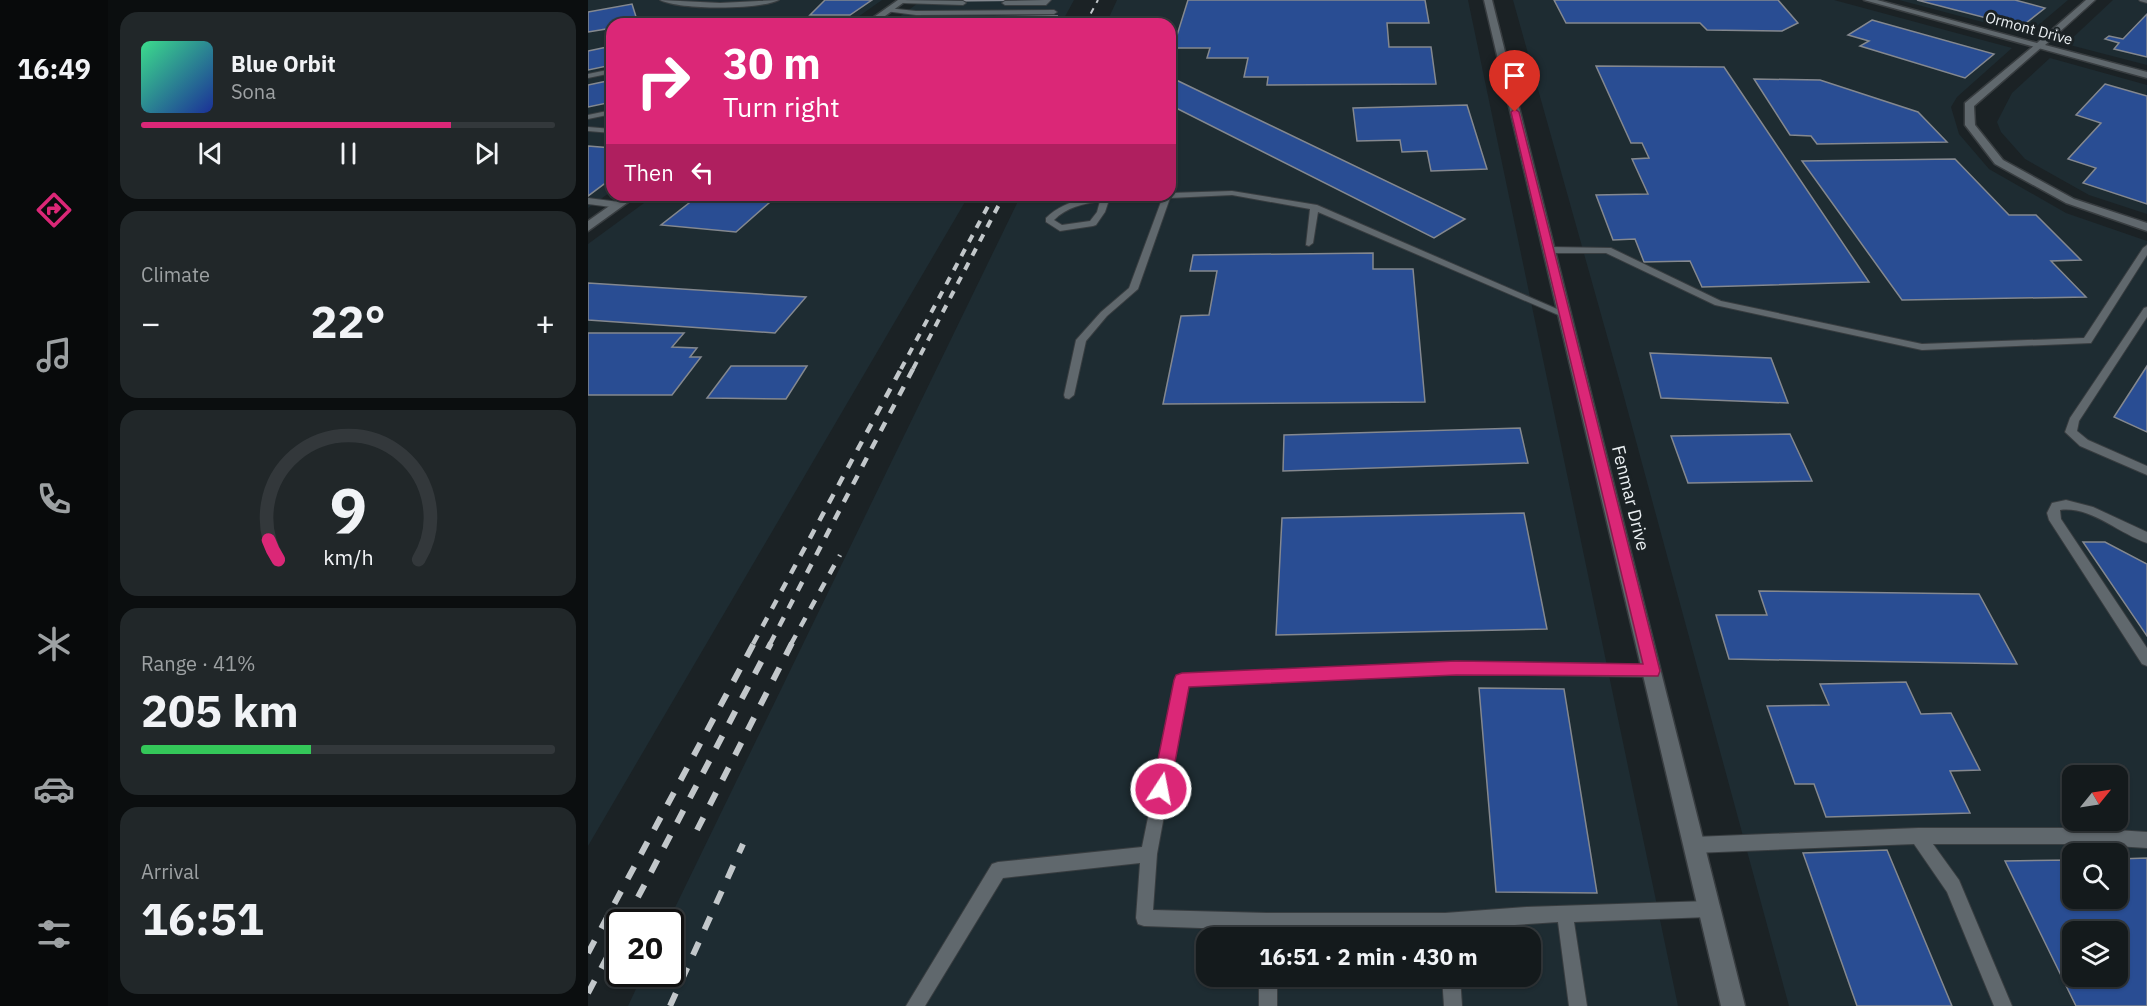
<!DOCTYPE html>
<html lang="en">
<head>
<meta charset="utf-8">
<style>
  :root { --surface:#141a1c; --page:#212729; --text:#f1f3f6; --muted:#9da1a3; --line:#33383b; --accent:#db2777 }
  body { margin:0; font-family:"IBM Plex Sans",sans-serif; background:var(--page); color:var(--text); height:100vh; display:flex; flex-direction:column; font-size:22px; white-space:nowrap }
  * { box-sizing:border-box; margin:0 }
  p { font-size:20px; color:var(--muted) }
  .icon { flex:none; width:33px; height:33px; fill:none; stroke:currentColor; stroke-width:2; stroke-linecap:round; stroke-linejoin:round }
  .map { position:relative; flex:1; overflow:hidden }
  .sheet { display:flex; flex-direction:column; gap:12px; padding:12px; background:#0b0e0f; width:480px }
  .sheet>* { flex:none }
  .top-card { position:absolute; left:18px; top:18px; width:570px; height:183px; border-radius:18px; box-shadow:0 2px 4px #0004,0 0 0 2px var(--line); background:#db2777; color:#fff; overflow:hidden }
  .needle { width:39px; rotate:60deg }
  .controls { position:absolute; left:1474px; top:765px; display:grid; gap:12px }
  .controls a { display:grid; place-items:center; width:66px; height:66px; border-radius:12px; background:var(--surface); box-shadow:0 2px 4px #0004,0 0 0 2px var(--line); font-size:30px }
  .speed { position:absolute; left:18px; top:909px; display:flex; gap:12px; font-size:30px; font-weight:700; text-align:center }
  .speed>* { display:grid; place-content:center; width:78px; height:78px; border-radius:50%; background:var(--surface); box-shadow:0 2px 4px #0004,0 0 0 2px var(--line); line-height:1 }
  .speed .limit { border:3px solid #111; border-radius:9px; background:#fff; color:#111 }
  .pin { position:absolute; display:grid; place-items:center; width:51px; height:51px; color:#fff; margin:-62px -26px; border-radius:50% 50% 50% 0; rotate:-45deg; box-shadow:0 0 6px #0007 }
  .pin .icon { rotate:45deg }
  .me { position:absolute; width:66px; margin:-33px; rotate:11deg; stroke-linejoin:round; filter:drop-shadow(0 0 4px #0008) }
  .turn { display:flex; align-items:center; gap:21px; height:126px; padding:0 18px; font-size:27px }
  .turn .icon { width:78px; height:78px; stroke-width:2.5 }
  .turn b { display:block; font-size:42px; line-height:51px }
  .then { display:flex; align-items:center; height:57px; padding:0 18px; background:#0003; gap:12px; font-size:22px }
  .big { font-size:45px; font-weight:700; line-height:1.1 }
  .sheet .widget { flex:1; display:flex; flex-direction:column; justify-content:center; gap:9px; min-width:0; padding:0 21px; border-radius:18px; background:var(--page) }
  .sheet .dial { align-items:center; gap:0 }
  .dial svg { height:156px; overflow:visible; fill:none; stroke:var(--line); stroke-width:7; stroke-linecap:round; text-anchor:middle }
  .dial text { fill:var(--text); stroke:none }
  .song { display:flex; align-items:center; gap:18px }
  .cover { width:72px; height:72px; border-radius:9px; background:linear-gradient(135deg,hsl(150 70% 55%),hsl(230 70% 35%)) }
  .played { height:6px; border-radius:3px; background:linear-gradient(90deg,var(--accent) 75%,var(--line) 75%) }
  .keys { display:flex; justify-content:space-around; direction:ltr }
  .heat { display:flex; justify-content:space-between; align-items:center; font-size:33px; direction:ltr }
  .charge { height:9px; border-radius:4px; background:linear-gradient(90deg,#34c759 41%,var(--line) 0) }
  .trip { position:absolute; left:608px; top:927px; width:345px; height:60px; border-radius:18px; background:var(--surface); box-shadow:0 2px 4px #0004,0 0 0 2px var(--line); font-weight:700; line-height:60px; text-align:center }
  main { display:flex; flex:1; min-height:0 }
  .menu { display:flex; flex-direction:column; width:108px; justify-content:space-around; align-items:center; background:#080a0b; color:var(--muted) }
  .menu .icon { width:42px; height:42px }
  .menu .selected { color:var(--accent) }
  .menu b { font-size:27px; color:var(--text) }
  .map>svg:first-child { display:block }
  .built { fill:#1e2c32; fill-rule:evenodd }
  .building { fill:#294d93; stroke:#84888f; stroke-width:1.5; fill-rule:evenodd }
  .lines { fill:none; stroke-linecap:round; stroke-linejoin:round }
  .service-casing { stroke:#383d40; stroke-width:2 }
  .minor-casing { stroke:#383d40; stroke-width:3 }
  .tertiary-casing { stroke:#383d40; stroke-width:3 }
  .service { fill:#60686d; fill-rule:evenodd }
  .minor { fill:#60686d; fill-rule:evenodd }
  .tertiary { fill:#60686d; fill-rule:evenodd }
  .rail-far3 { stroke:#c2c7ca; stroke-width:2; stroke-dasharray:6 6; stroke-linecap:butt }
  .rail-far2 { stroke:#c2c7ca; stroke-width:4; stroke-dasharray:8 8; stroke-linecap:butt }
  .rail-far1 { stroke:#c2c7ca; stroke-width:4.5; stroke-dasharray:10 10; stroke-linecap:butt }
  .rail { stroke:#c2c7ca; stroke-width:6; stroke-dasharray:14 14; stroke-linecap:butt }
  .route { fill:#db2777; stroke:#8e194d; stroke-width:1.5 }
  .labels { text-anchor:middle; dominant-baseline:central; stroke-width:6; stroke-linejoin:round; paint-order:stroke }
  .far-street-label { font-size:15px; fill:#ebf0f3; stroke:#1b2225 }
  .street-label { font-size:18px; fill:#ebf0f3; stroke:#1b2225 }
</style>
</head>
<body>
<main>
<nav class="menu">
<b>16:49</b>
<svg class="icon selected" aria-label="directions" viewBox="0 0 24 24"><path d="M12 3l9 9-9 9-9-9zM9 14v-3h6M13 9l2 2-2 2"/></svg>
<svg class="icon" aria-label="music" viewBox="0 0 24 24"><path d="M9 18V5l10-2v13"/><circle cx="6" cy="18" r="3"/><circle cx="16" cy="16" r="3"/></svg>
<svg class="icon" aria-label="phone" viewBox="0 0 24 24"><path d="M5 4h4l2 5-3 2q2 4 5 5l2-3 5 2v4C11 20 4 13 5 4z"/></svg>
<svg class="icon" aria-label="climate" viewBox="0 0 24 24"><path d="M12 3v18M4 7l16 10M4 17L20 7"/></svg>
<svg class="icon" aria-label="car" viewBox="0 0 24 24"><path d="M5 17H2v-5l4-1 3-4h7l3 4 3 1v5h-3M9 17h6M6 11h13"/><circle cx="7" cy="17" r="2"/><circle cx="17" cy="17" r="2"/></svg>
<svg class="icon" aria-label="filters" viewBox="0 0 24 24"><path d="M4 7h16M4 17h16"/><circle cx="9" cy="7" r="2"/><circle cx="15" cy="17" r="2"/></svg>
</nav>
<section class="sheet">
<div class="widget">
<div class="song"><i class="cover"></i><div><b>Blue Orbit</b><p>Sona</p></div></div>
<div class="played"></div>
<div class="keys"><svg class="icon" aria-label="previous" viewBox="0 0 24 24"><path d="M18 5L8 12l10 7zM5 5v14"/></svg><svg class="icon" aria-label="pause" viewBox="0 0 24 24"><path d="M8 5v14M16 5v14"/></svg><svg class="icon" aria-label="next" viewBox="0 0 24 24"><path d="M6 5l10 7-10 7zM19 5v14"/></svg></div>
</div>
<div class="widget"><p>Climate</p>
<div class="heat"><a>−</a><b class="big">22°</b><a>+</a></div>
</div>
<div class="widget dial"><svg viewBox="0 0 100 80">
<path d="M14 69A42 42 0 1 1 86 69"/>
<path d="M14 69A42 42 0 0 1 9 59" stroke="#db2777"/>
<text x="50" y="56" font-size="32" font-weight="700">9</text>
<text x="50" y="72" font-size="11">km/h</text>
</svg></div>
<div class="widget"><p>Range · 41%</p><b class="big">205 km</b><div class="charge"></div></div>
<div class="widget"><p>Arrival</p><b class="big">16:51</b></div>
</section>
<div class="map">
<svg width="1559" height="1006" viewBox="0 0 1559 1006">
  <rect width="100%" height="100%" fill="#1b2225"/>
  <g class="built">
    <polygon points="0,0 294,0 260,24 24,24 24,191 0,208"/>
    <polygon points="334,0 486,0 473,24 302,24"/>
    <path d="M 529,0 L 880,0 L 1090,1006 L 40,1006 L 55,974 L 82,974 L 82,922 L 80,922 L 433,195 L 582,195 L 582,24 L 518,24 ZM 618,938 L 942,938 L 942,976 L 618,976 Z"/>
    <path d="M 925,0 L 1246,0 L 1424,48 L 1369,97 L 1363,107 L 1371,134 L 1401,169 L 1478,213 L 1559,241 L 1559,1006 L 1201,1006 L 1035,393 ZM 1485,776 L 1530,776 L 1530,820 L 1485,820 ZM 1485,854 L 1530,854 L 1530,898 L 1485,898 ZM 1485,932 L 1530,932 L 1530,976 L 1485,976 Z"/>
    <polygon points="1311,0 1480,0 1440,34"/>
    <polygon points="1525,0 1559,0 1559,65 1478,44"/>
    <polygon points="1462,58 1559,85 1559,214 1501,195 1437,159 1413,132 1409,122 1424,93"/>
    <polygon points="67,195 381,195 0,846 0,244"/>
  </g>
  <g class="building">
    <polygon points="237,0 284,0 262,15 222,15"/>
    <polygon points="364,0 444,0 363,1"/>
    <polygon points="600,0 837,0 841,23 799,23 801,47 843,47 848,84 679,85 680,77 656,77 660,58 619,58 622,48 585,48"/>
    <polygon points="966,0 1190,0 1210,23 1194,31 1119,30 1112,23 978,23"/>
    <polygon points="1329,0 1427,0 1457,8 1433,27"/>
    <polygon points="44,4 50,23 24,24 24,28 0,32 0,12"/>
    <polygon points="1559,14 1559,57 1526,49 1531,43 1517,39 1521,36 1535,39"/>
    <polygon points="469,16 465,24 367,24 379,17"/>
    <polygon points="1284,20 1406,54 1377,78 1272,46 1281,41 1260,35"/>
    <polygon points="24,46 24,65 0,70 0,51"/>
    <polygon points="1008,66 1136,67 1281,282 1114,287 1102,261 1056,262 1047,239 1025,240 1008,195 1060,194 1044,159 1061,158 1054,143 1043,143"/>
    <polygon points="584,78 877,219 846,238 582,105 582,79"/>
    <polygon points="1166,79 1232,80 1330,112 1359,142 1229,144 1223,136 1202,135"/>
    <polygon points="24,80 24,102 0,107 0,85"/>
    <polygon points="1517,84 1559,96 1559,204 1495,183 1508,168 1480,159 1513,123 1488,115"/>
    <polygon points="879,105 899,169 843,171 839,151 814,152 812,140 769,141 765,108"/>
    <polygon points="0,146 24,148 24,178 0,196"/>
    <polygon points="1367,159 1421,215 1448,215 1493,260 1463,261 1498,297 1314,300 1214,161"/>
    <polygon points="110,196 182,202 148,232 73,225"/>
    <polygon points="785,253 785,269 825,269 837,402 575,404 593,316 621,315 629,271 602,271 605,255"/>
    <polygon points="0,283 218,297 187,333 0,320"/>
    <polygon points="0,333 96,333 84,347 109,348 102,357 113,357 84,395 0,395"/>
    <polygon points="1062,353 1183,358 1200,403 1073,398"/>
    <polygon points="143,366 219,366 198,399 119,398"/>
    <polygon points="1559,366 1559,432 1526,417"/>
    <polygon points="932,428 940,463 695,471 696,435"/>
    <polygon points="1202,434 1224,481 1100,483 1083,436"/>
    <polygon points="936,513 959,629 688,635 694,518"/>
    <polygon points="1495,542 1517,542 1559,564 1559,636"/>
    <polygon points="1171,591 1391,594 1429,664 1141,659 1128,615 1179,615"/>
    <polygon points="1318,682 1333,714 1363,713 1392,770 1362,771 1382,813 1238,817 1226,784 1207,784 1179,706 1241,705 1232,684"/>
    <polygon points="891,688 976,689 1009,893 908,892"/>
    <polygon points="1299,850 1364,1006 1269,1006 1215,853"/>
    <path d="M 1559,858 L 1559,1006 L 1488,1006 L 1417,861 L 1485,860 L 1485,898 L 1530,898 L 1530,859 ZM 1485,932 L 1530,932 L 1530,976 L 1485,976 Z"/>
  </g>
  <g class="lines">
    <defs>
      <g id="service">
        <path d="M 72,0 L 132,3 L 191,0 C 171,10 92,10 72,0 Z"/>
        <polygon points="312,0 375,1 378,3 375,5 314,3"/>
        <polygon points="457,0 463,0 458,5 417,5 414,3 417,1"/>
        <polygon points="1551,0 1559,0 1559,3 1552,1"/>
        <polygon points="299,8 328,11 466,10 469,12 466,14 328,15 297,11"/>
        <polygon points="24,69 24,73 0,78 0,74"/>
        <polygon points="24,110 24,114 0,119 0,115"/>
        <polygon points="0,127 24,129 24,133 0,131"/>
        <path d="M 644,191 L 729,205 L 983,315 L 978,318 L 975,317 L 730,212 L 725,243 L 721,246 L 718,245 L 722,209 L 644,195 L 582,198 L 550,289 L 519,316 L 498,341 L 486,395 L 481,399 L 477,398 L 476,395 L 488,340 L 513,312 L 541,288 L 574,199 L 521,200 L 517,212 L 508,225 L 505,226 L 472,231 L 458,222 L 458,218 C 489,188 541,195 582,195 L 582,193 ZM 512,201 L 509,212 L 502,221 L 474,225 L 466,220 C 479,207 495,204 512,201 Z"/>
        <polygon points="0,198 31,202 35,205 31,208 0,204"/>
        <polygon points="1559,245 1559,255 1503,343 1334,350 1127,305 1018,253 962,253 958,250 962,247 1023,248 1133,301 1334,344 1496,338 1555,248"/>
        <polygon points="1559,307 1559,317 1491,421 1489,431 1500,440 1559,466 1559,475 1492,446 1477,432 1482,418 1556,308"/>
        <path d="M 1478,500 L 1505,507 L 1559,532 L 1559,543 C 1531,534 1503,506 1472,510 L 1473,519 L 1559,648 L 1559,666 L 1554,664 L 1461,520 L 1459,513 L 1464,503 Z"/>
        <polygon points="868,662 1064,665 1069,667 1071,671 1069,675 1064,677 868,674 600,686 569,854 565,910 679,913 857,913 938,907 1121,901 1127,903 1129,909 1127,915 1121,917 986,922 999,1006 981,1006 970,922 866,929 868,938 850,938 849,930 688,930 688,938 670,938 670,930 556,926 550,924 548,918 552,863 415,878 337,1006 318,1006 404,864 410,862 554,847 589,676 594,674"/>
        <polygon points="1330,828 1497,828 1559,832 1559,848 1497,844 1345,844 1371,880 1424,1006 1406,1006 1359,892 1326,844 1106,853 1100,851 1098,845 1100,839 1106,837"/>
        <rect x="671" y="976" width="18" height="30"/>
        <polygon points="854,976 872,976 874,1006 856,1006"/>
      </g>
      <polygon id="minor" points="1448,44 1455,46 1386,106 1387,125 1415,160 1486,199 1559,223 1559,231 1478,203 1407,164 1377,125 1377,103"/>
      <g id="tertiary">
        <polygon points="310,0 319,0 286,24 276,24"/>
        <polygon points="896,0 904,0 1157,1006 1133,1006"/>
        <polygon points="1276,0 1289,0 1449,43 1498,0 1507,0 1457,45 1559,72 1559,78"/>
        <polygon points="37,195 50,195 0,231 0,221"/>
      </g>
    </defs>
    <use href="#service" class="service-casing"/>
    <use href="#minor" class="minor-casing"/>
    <use href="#tertiary" class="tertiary-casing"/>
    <use href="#service" class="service"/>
    <use href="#minor" class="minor"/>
    <use href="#tertiary" class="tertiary"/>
    <polyline class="rail-far3" points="497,24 510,0"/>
    <g class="rail-far2">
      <polyline points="313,369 406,195"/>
      <polyline points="325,369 416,195"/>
    </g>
    <g class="rail-far1">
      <polyline points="165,644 314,367"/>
      <polyline points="182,644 326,367"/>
      <polyline points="203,644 252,555"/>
    </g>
    <g class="rail">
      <polyline points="109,830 204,643"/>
      <polyline points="37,922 183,643"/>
      <polyline points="0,953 166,643"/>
      <polyline points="0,993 32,933"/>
      <polyline points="82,1006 155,844"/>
    </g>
  </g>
  <polygon class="route" points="927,109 931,112 1072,671 1070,676 868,675 601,687 582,789 579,795 573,797 567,795 564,789 586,680 588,675 594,673 868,661 1055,664 923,112"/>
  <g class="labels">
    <g class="far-street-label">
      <text transform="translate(1441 28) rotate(15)">Ormont Drive</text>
    </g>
    <g class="street-label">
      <text transform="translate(1043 498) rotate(76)">Fenmar Drive</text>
    </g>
  </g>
</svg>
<div class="controls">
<a><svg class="needle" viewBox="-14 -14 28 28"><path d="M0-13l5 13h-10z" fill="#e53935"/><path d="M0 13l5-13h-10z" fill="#9da1a3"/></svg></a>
<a><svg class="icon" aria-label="search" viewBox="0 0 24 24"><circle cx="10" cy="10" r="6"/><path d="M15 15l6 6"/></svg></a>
<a><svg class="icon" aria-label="layers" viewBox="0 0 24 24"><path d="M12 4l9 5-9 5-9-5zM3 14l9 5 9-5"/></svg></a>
</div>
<div class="speed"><div class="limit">20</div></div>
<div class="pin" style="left:927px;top:112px;background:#d93025"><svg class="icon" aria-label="arrive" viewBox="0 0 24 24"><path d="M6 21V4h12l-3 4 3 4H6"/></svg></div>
<svg class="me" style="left:573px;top:789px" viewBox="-20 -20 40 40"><circle r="17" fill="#db2777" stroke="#fff" stroke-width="3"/><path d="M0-11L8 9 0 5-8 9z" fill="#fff"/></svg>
<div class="trip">16:51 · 2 min · 430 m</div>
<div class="top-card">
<div class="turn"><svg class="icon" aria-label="right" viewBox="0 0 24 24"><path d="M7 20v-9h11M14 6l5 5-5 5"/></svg><div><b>30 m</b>Turn right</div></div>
<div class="then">Then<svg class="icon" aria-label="left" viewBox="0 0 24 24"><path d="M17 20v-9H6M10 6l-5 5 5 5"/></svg></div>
</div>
</div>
</main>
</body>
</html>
